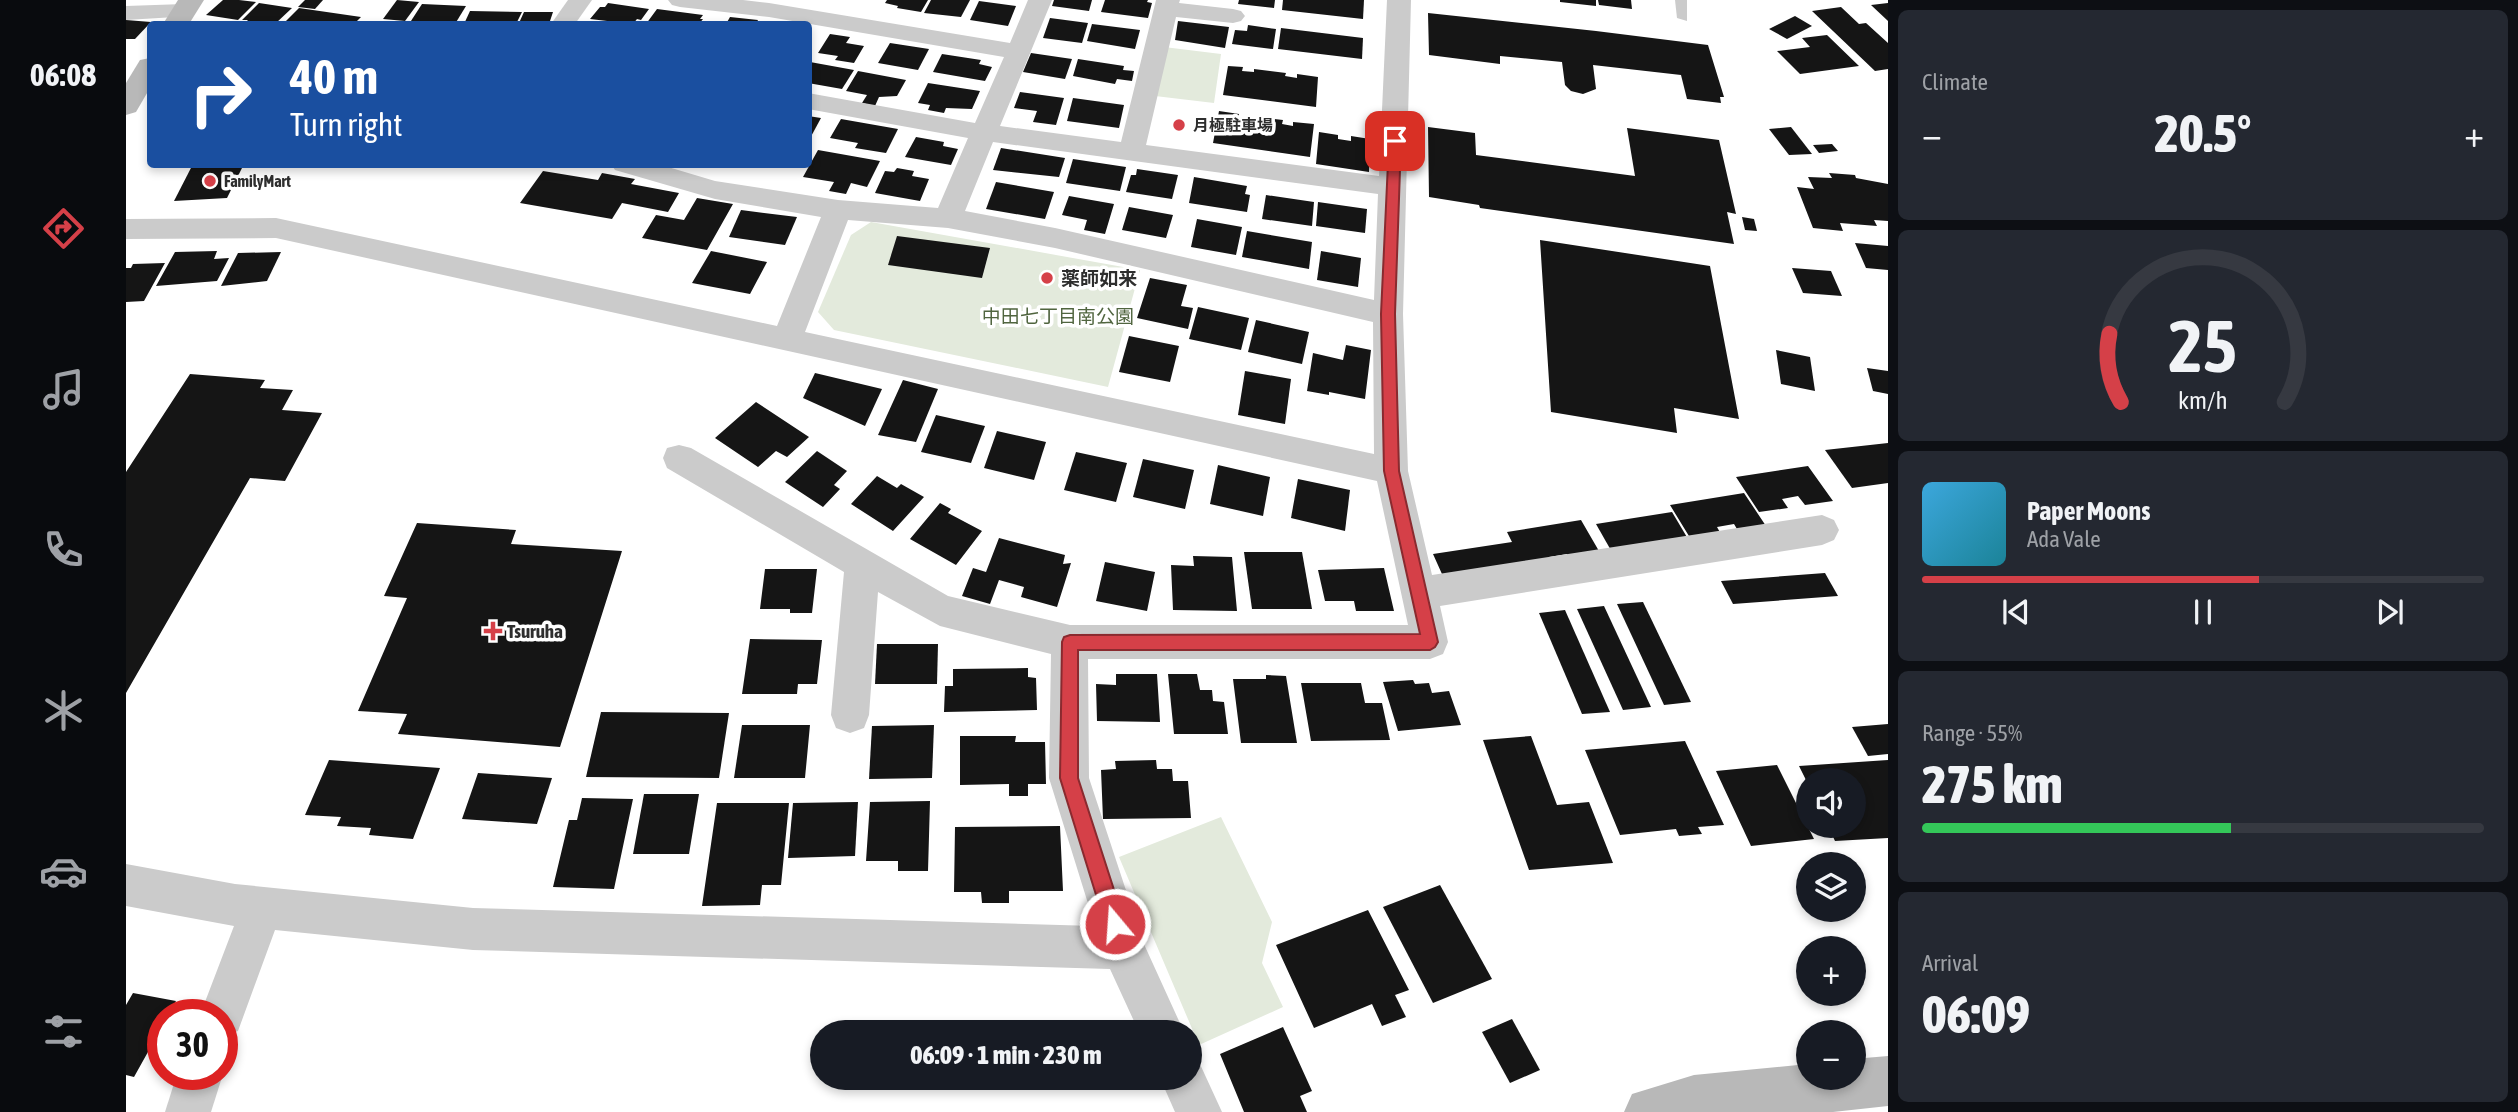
<!DOCTYPE html>
<html lang="en">
<head>
<meta charset="utf-8">
<style>
  :root { --surface:#171b24; --page:#242831; --text:#f1f3f6; --muted:#9ea1a6; --line:#363941; --accent:#d54048 }
  body { margin:0; font-family:"Asap Condensed","Noto Sans JP",sans-serif; background:var(--page); color:var(--text); height:100vh; display:flex; flex-direction:column; font-size:26px; white-space:nowrap }
  * { box-sizing:border-box; margin:0 }
  p { font-size:23px; color:var(--muted) }
  .icon { flex:none; width:38px; height:38px; fill:none; stroke:currentColor; stroke-width:2; stroke-linecap:round; stroke-linejoin:round }
  .map { position:relative; flex:1; overflow:hidden }
  .panel { display:flex; flex-direction:column; gap:10px; padding:10px; background:#0d0f14; width:630px }
  .panel>* { flex:none }
  .hud { position:absolute; left:21px; top:21px; width:665px; height:147px; border-radius:7px; box-shadow:0 4px 10px #0003; background:#1a4fa0; color:#fff; overflow:hidden }
  .tools { position:absolute; left:1670px; top:768px; display:grid; gap:14px }
  .tools a { display:grid; place-items:center; width:70px; height:70px; border-radius:50%; background:var(--surface); box-shadow:0 4px 10px #0003; font-size:35px }
  .speed { position:absolute; left:21px; top:999px; display:flex; gap:14px; font-size:35px; font-weight:700; text-align:center }
  .speed>* { display:grid; place-content:center; width:91px; height:91px; border-radius:50%; background:var(--surface); box-shadow:0 4px 10px #0003; line-height:1 }
  .speed .limit { border:10px solid #d22; background:#fff; color:#111 }
  .pin { position:absolute; display:grid; place-items:center; width:60px; height:60px; color:#fff; margin:-30px; border-radius:14px; box-shadow:0 4px 10px #0006 }
  .me { position:absolute; width:77px; margin:-38px; rotate:342deg; stroke-linejoin:round; filter:drop-shadow(0 0 5px #0008) }
  .turn { display:flex; align-items:center; gap:24px; height:147px; padding:0 28px; font-size:32px }
  .turn .icon { width:91px; height:91px; stroke-width:2.5 }
  .turn b { display:block; font-size:49px; line-height:60px }
  .big { font-size:52px; font-weight:800; line-height:1.1 }
  .panel .tile { flex:1; display:flex; flex-direction:column; justify-content:center; gap:10px; min-width:0; padding:0 24px; border-radius:10px; background:var(--page) }
  .panel .dial { align-items:center; gap:0 }
  .dial svg { height:182px; overflow:visible; fill:none; stroke:var(--line); stroke-width:7; stroke-linecap:round; text-anchor:middle }
  .dial text { fill:var(--text); stroke:none }
  .song { display:flex; align-items:center; gap:21px }
  .cover { width:84px; height:84px; border-radius:10px; background:linear-gradient(135deg,hsl(200 70% 55%),hsl(190 70% 35%)) }
  .played { height:7px; border-radius:4px; background:linear-gradient(90deg,var(--accent) 60%,var(--line) 60%) }
  .keys { display:flex; justify-content:space-around; direction:ltr }
  .heat { display:flex; justify-content:space-between; align-items:center; font-size:38px; direction:ltr }
  .charge { height:10px; border-radius:5px; background:linear-gradient(90deg,#34c759 55%,var(--line) 0) }
  .trip { position:absolute; left:684px; top:1020px; width:392px; height:70px; border-radius:35px; background:var(--surface); box-shadow:0 4px 10px #0003; font-weight:800; line-height:70px; text-align:center }
  main { display:flex; flex:1; min-height:0 }
  .dock { display:flex; flex-direction:column; width:126px; justify-content:space-around; align-items:center; background:#090b0e; color:var(--muted) }
  .dock .icon { width:49px; height:49px }
  .dock .active { color:var(--accent) }
  .dock b { font-size:32px; color:var(--text) }
  .map>svg:first-child { display:block }
  .green { fill:#e3eadc }
  .building { fill:#151515 }
  .lines { fill:none; stroke-linecap:round; stroke-linejoin:round }
  .lane { fill:#cbcbcb; fill-rule:evenodd }
  .street { fill:#cbcbcb; fill-rule:evenodd }
  .secondary { fill:#b8b8b8; fill-rule:evenodd }
  .route { fill:#d54048; stroke:#8a2a2f; stroke-width:2 }
  .poi-dot { fill:#d54048; stroke:#fff; stroke-width:2.5 }
  .labels { text-anchor:middle; dominant-baseline:central; stroke-width:7; stroke-linejoin:round; paint-order:stroke }
  .far-poi-label { font-size:16px; font-weight:bold; fill:#2e2e2e; stroke:#fff; text-anchor:start }
  .poi-label { font-size:19px; font-weight:bold; fill:#2e2e2e; stroke:#fff; text-anchor:start }
  .park-label { font-size:19px; fill:#50653f; stroke:#fff }
</style>
</head>
<body>
<main>
<nav class="dock">
<b>06:08</b>
<svg class="icon active" aria-label="directions" viewBox="0 0 24 24"><path d="M12 3l9 9-9 9-9-9zM9 14v-3h6M13 9l2 2-2 2"/></svg>
<svg class="icon" aria-label="music" viewBox="0 0 24 24"><path d="M9 18V5l10-2v13"/><circle cx="6" cy="18" r="3"/><circle cx="16" cy="16" r="3"/></svg>
<svg class="icon" aria-label="phone" viewBox="0 0 24 24"><path d="M5 4h4l2 5-3 2q2 4 5 5l2-3 5 2v4C11 20 4 13 5 4z"/></svg>
<svg class="icon" aria-label="climate" viewBox="0 0 24 24"><path d="M12 3v18M4 7l16 10M4 17L20 7"/></svg>
<svg class="icon" aria-label="car" viewBox="0 0 24 24"><path d="M5 17H2v-5l4-1 3-4h7l3 4 3 1v5h-3M9 17h6M6 11h13"/><circle cx="7" cy="17" r="2"/><circle cx="17" cy="17" r="2"/></svg>
<svg class="icon" aria-label="filters" viewBox="0 0 24 24"><path d="M4 7h16M4 17h16"/><circle cx="9" cy="7" r="2"/><circle cx="15" cy="17" r="2"/></svg>
</nav>
<div class="map">
<svg width="1762" height="1112" viewBox="0 0 1762 1112">
  <rect width="100%" height="100%" fill="#fff"/>
  <g class="green">
    <polygon points="1038,47 1095,54 1088,103 1029,96"/>
    <polygon points="745,222 1014,270 982,387 708,330 692,312 725,235"/>
    <polygon points="1095,817 1146,922 1136,963 1157,1007 1073,1045 993,857"/>
  </g>
  <g class="building">
    <polygon points="97,0 113,0 130,2 112,20 80,15"/>
    <polygon points="179,0 197,0 189,9 172,7"/>
    <polygon points="271,0 293,2 279,21 257,19"/>
    <polygon points="761,0 802,0 795,12 771,8 772,6 759,3"/>
    <polygon points="805,0 844,0 835,17 798,13"/>
    <polygon points="928,0 966,0 963,11 926,6"/>
    <polygon points="979,0 1022,0 1021,2 1026,3 1022,18 975,12"/>
    <polygon points="1113,0 1149,0 1148,8 1112,4"/>
    <polygon points="1157,0 1238,0 1237,19 1156,10"/>
    <polygon points="1434,0 1470,0 1470,6 1434,2"/>
    <polygon points="1472,0 1505,0 1506,9 1473,5"/>
    <polygon points="853,1 890,6 882,26 844,20"/>
    <polygon points="133,3 166,8 149,24 120,22 122,20 116,20"/>
    <polygon points="482,3 523,9 515,20 511,19 507,24 464,19 474,7 479,7"/>
    <polygon points="1762,3 1762,21 1745,5"/>
    <polygon points="296,4 340,6 329,24 283,24"/>
    <polygon points="1715,7 1733,24 1740,23 1762,43 1762,69 1749,71 1686,11"/>
    <polygon points="173,8 235,17 228,24 157,24"/>
    <polygon points="531,9 577,15 574,19 577,19 573,24 520,24"/>
    <polygon points="344,11 396,12 390,24 338,24"/>
    <polygon points="398,12 427,12 423,24 393,23"/>
    <polygon points="1302,13 1470,31 1582,45 1598,97 1594,97 1595,103 1561,99 1555,75 1467,65 1470,89 1457,94 1445,91 1439,85 1436,62 1374,56 1374,64 1303,55"/>
    <polygon points="1669,16 1686,26 1661,39 1643,29"/>
    <polygon points="604,17 632,20 630,24 600,24"/>
    <polygon points="924,18 962,23 956,43 917,38"/>
    <polygon points="0,20 25,22 9,39 0,39"/>
    <polygon points="1052,21 1103,27 1099,48 1049,40"/>
    <polygon points="966,24 1014,30 1009,49 961,41"/>
    <polygon points="1122,25 1150,29 1147,49 1106,44 1109,30 1121,31"/>
    <polygon points="1155,28 1237,38 1236,59 1152,49"/>
    <polygon points="704,34 724,37 720,43 738,46 728,63 709,60 712,56 692,53"/>
    <polygon points="1701,35 1733,66 1674,74 1651,51 1684,47 1676,38"/>
    <polygon points="764,43 803,49 792,70 752,63"/>
    <polygon points="905,53 946,59 939,79 897,72"/>
    <polygon points="816,54 855,60 853,64 866,67 859,81 807,72"/>
    <polygon points="952,59 998,66 997,70 1008,71 1006,81 991,79 989,84 947,76"/>
    <polygon points="684,62 728,70 716,89 682,83"/>
    <polygon points="1102,66 1117,67 1116,71 1128,72 1128,69 1160,73 1159,76 1171,78 1171,74 1192,77 1190,107 1097,95"/>
    <polygon points="732,71 780,80 771,96 753,97 749,106 736,103 741,95 720,91"/>
    <polygon points="802,83 854,91 846,109 820,108 818,113 802,110 804,105 792,103"/>
    <polygon points="894,92 938,98 930,125 907,122 911,111 888,108"/>
    <polygon points="947,98 998,105 993,128 941,121"/>
    <polygon points="1093,111 1113,114 1112,118 1123,119 1124,116 1157,120 1156,124 1167,126 1167,122 1188,124 1184,157 1087,143"/>
    <polygon points="682,116 695,118 682,142"/>
    <polygon points="715,119 772,129 760,153 729,148 732,143 704,138"/>
    <polygon points="1302,127 1349,133 1350,155 1509,176 1501,128 1593,140 1610,214 1601,212 1608,244 1354,208 1353,205 1303,197"/>
    <polygon points="1665,127 1686,154 1663,155 1643,129"/>
    <polygon points="1193,132 1212,135 1212,139 1225,141 1225,136 1244,139 1243,172 1190,164"/>
    <polygon points="790,137 818,142 817,146 832,149 825,165 779,157"/>
    <polygon points="1706,144 1712,151 1693,153 1687,145"/>
    <polygon points="875,148 939,158 933,177 867,170"/>
    <polygon points="692,150 754,161 741,187 725,183 720,194 703,191 708,182 677,177"/>
    <polygon points="947,159 1000,167 994,191 940,183"/>
    <polygon points="67,164 118,164 101,198 48,201"/>
    <polygon points="771,168 788,171 786,176 803,179 794,201 749,193 759,171 768,172"/>
    <polygon points="1011,169 1052,175 1046,199 1000,192 1005,175 1010,175"/>
    <polygon points="417,171 472,180 476,173 509,179 505,184 553,193 542,212 496,203 486,219 394,203"/>
    <polygon points="1703,173 1729,175 1730,178 1762,184 1762,221 1748,220 1751,226 1714,223 1717,231 1687,228 1671,187 1688,189 1682,177 1706,178"/>
    <polygon points="1068,177 1121,186 1119,194 1124,195 1121,212 1063,203"/>
    <polygon points="870,182 928,192 919,219 860,209"/>
    <polygon points="1140,195 1188,202 1186,226 1136,219"/>
    <polygon points="943,196 988,204 979,234 958,230 961,220 936,215"/>
    <polygon points="571,198 607,204 581,250 516,238 530,215 558,220"/>
    <polygon points="1192,202 1241,209 1239,233 1190,226"/>
    <polygon points="1003,207 1047,215 1040,238 996,230"/>
    <polygon points="615,210 671,217 659,245 603,237"/>
    <polygon points="1616,217 1628,219 1631,231 1619,230"/>
    <polygon points="1071,219 1116,227 1110,255 1065,247"/>
    <polygon points="1121,231 1186,242 1183,269 1116,257"/>
    <polygon points="771,236 864,248 856,278 762,265"/>
    <polygon points="1414,240 1584,266 1613,419 1548,408 1551,433 1425,412"/>
    <polygon points="1729,243 1762,246 1762,270 1740,268"/>
    <polygon points="91,251 88,259 103,258 91,281 30,286 49,252"/>
    <polygon points="585,251 641,262 624,294 566,283"/>
    <polygon points="1195,251 1235,258 1232,287 1191,280"/>
    <polygon points="155,252 141,281 95,286 112,253"/>
    <polygon points="39,263 18,301 0,302 0,268 5,268 7,264"/>
    <polygon points="1666,268 1705,271 1716,296 1677,293"/>
    <polygon points="1024,278 1061,285 1055,306 1067,308 1062,329 1011,318"/>
    <polygon points="1072,307 1123,318 1115,350 1063,339"/>
    <polygon points="1130,320 1183,332 1176,364 1122,352"/>
    <polygon points="1003,336 1053,346 1044,382 993,372"/>
    <polygon points="1220,345 1245,350 1239,399 1203,392 1203,395 1181,391 1187,353 1217,360"/>
    <polygon points="1650,350 1684,357 1689,391 1655,384"/>
    <polygon points="1741,368 1762,371 1762,394 1747,391"/>
    <polygon points="1119,371 1165,379 1159,424 1112,415"/>
    <polygon points="689,373 756,389 739,426 677,398"/>
    <polygon points="64,374 139,380 134,388 167,390 156,410 196,413 159,481 124,478 0,693 0,472"/>
    <polygon points="777,380 812,389 790,442 752,435"/>
    <polygon points="630,402 683,437 661,457 650,451 632,467 589,438"/>
    <polygon points="810,415 859,426 845,463 795,452"/>
    <polygon points="871,431 920,442 908,480 858,468"/>
    <polygon points="1762,443 1762,483 1726,488 1699,450"/>
    <polygon points="691,451 721,471 708,485 714,489 697,507 659,482"/>
    <polygon points="950,452 1001,463 990,502 938,490"/>
    <polygon points="1017,459 1068,470 1059,509 1007,497"/>
    <polygon points="1092,465 1144,477 1137,516 1084,504"/>
    <polygon points="1682,466 1707,501 1679,505 1672,496 1656,499 1662,508 1633,512 1610,477"/>
    <polygon points="751,476 771,488 775,484 798,497 767,531 725,504"/>
    <polygon points="1172,479 1224,490 1219,531 1165,518"/>
    <polygon points="1618,493 1642,529 1614,534 1608,524 1591,527 1596,536 1566,541 1544,505"/>
    <polygon points="814,503 825,509 822,513 856,531 830,565 784,539"/>
    <polygon points="1546,512 1568,549 1491,561 1470,524"/>
    <polygon points="1455,520 1477,558 1446,563 1441,554 1423,557 1428,566 1320,583 1307,554 1386,542 1381,532"/>
    <polygon points="291,523 390,530 385,544 496,551 434,747 272,734 281,714 232,711 281,598 258,596"/>
    <polygon points="873,538 939,555 937,564 945,563 931,607 895,597 898,587 873,580 864,604 836,596 847,568 860,572"/>
    <polygon points="1118,552 1176,552 1186,609 1126,609"/>
    <polygon points="1067,556 1106,557 1111,611 1047,610 1045,565 1068,566"/>
    <polygon points="979,562 1029,572 1021,611 970,601"/>
    <polygon points="1258,568 1268,611 1230,611 1228,601 1199,601 1192,570"/>
    <polygon points="639,569 691,569 686,613 664,613 664,609 634,609"/>
    <polygon points="1699,573 1712,596 1607,604 1595,581"/>
    <polygon points="1517,602 1565,702 1538,705 1491,604"/>
    <polygon points="1478,606 1525,707 1497,710 1451,609"/>
    <polygon points="1439,610 1484,712 1456,714 1413,613"/>
    <polygon points="624,639 696,640 691,684 672,684 671,694 616,694"/>
    <polygon points="751,644 812,644 811,684 749,684"/>
    <polygon points="902,668 902,677 910,678 911,710 818,712 819,686 827,686 827,669"/>
    <polygon points="990,674 1031,674 1034,722 971,721 970,684 990,685"/>
    <polygon points="1042,674 1071,674 1074,690 1086,690 1087,701 1098,702 1102,734 1048,734"/>
    <polygon points="1140,675 1160,676 1171,743 1115,743 1107,679 1140,679"/>
    <polygon points="1287,680 1289,684 1303,683 1306,693 1323,691 1335,725 1272,731 1257,682"/>
    <polygon points="1175,683 1235,683 1239,703 1256,703 1264,740 1185,741"/>
    <polygon points="475,712 603,713 593,778 460,777"/>
    <polygon points="1762,724 1762,754 1742,756 1726,727"/>
    <polygon points="616,725 684,725 679,778 608,778"/>
    <polygon points="808,725 806,778 743,779 746,726"/>
    <polygon points="834,736 890,736 889,742 919,742 920,784 902,784 902,796 883,796 883,784 834,785"/>
    <polygon points="1405,736 1431,805 1463,802 1487,863 1403,870 1357,740"/>
    <polygon points="1559,741 1598,825 1572,827 1576,834 1553,836 1550,829 1494,835 1459,750"/>
    <polygon points="203,760 314,768 287,839 243,835 245,828 211,826 215,817 179,815"/>
    <polygon points="1030,760 1031,769 1046,769 1047,781 1062,781 1065,818 977,819 975,770 990,769 989,761"/>
    <polygon points="1762,760 1762,838 1709,841 1702,826 1727,826 1727,780 1680,780 1673,766"/>
    <polygon points="1651,765 1688,839 1625,846 1590,771"/>
    <polygon points="352,773 426,778 411,824 336,819"/>
    <polygon points="518,794 573,794 563,854 507,854"/>
    <polygon points="456,798 507,799 488,889 427,887 443,820 451,820"/>
    <polygon points="804,801 802,871 772,871 772,861 740,861 744,802"/>
    <polygon points="732,802 729,856 662,858 667,803"/>
    <polygon points="591,803 663,803 655,885 636,885 634,905 576,906"/>
    <polygon points="934,826 937,891 883,891 883,903 856,903 855,892 828,892 829,827"/>
    <polygon points="1314,885 1366,979 1307,1003 1257,907"/>
    <polygon points="1242,910 1283,990 1269,995 1280,1017 1256,1026 1246,1004 1188,1028 1150,945"/>
    <polygon points="7,993 50,1001 42,1015 37,1015 37,1025 8,1077 0,1075 0,1005"/>
    <polygon points="1386,1019 1414,1070 1384,1083 1356,1032"/>
    <polygon points="1157,1027 1186,1091 1174,1096 1181,1112 1118,1112 1094,1054"/>
  </g>
  <g class="lines">
    <polygon class="lane" points="1549,0 1561,0 1561,21 1551,18"/>
    <g class="street">
      <polygon points="442,0 466,0 449,24 425,24"/>
      <path d="M 542,0 L 617,0 L 643,3 L 884,43 L 902,0 L 926,0 L 874,126 L 995,142 L 1030,0 L 1054,0 L 1053,3 L 1107,9 L 1115,11 L 1119,16 L 1115,21 L 1107,23 L 1050,17 L 1020,145 L 1253,176 L 1261,0 L 1285,0 L 1277,314 L 1282,471 L 1306,575 L 1696,515 L 1708,520 L 1713,530 L 1708,540 L 1696,545 L 1314,606 L 1322,642 L 1317,654 L 1304,659 L 962,659 L 963,778 L 1017,942 L 1058,1032 L 1013,1032 L 984,969 L 347,950 L 149,930 L 112,1031 L 96,1037 L 96,1015 L 74,1015 L 108,926 L 0,906 L 0,864 L 109,884 L 347,908 L 969,926 L 923,778 L 925,654 L 814,626 L 752,592 L 743,715 L 738,728 L 724,733 L 710,728 L 705,715 L 718,572 L 541,468 L 537,458 L 541,448 L 553,445 L 565,448 L 822,596 L 944,625 L 1282,625 L 1251,481 L 150,238 L 0,239 L 0,219 L 150,218 L 651,326 L 695,217 L 589,199 L 489,170 L 485,164 L 532,164 L 589,181 L 712,200 L 812,208 L 842,138 L 682,109 L 682,93 L 849,123 L 878,57 L 643,17 L 554,7 L 546,5 ZM 867,142 L 1252,194 L 1248,300 L 929,228 L 839,211 ZM 722,220 L 822,228 L 929,248 L 1247,322 L 1248,454 L 679,332 Z"/>
      <polygon points="58,4 66,6 70,11 66,16 0,20 0,6"/>
      <polygon points="1064,1058 1073,1062 1096,1112 1049,1112 1034,1078 1064,1078"/>
      <polygon points="96,1072 97,1074 85,1112 39,1112 51,1074"/>
    </g>
    <g class="secondary">
      <polygon points="52,0 78,0 63,24 37,24"/>
      <polygon points="24,58 24,88 10,112 0,115 0,83 14,60"/>
      <polygon points="1762,1056 1762,1106 1707,1112 1498,1112 1506,1094 1568,1075 1682,1064 1682,1078 1727,1078 1727,1059"/>
    </g>
  </g>
  <polygon class="route" points="1269,137 1275,141 1269,314 1273,471 1312,642 1309,647 1304,650 952,650 952,778 999,924 996,931 989,933 982,931 979,924 934,778 936,642 938,637 944,635 1294,634 1258,471 1255,314 1263,141"/>
  <g class="poi-dot">
    <circle cx="1053" cy="125" r="7"/>
    <circle cx="84" cy="181" r="7"/>
    <circle cx="921" cy="278" r="7"/>
    <path d="M363.5 620.5h7v7h7v7h-7v7h-7v-7h-7v-7h7z"/>
  </g>
  <g class="labels">
    <g class="far-poi-label">
      <text x="1067" y="125">月極駐車場</text>
      <text x="98" y="181">FamilyMart</text>
    </g>
    <g class="poi-label">
      <text x="935" y="278">薬師如来</text>
      <text x="381" y="631">Tsuruha</text>
    </g>
    <g class="park-label">
      <text x="932" y="316">中田七丁目南公園</text>
    </g>
  </g>
</svg>
<div class="tools">
<a><svg class="icon" aria-label="sound" viewBox="0 0 24 24"><path d="M4 9h4l5-4v14l-5-4H4zM17 9q2 3 0 6"/></svg></a>
<a><svg class="icon" aria-label="layers" viewBox="0 0 24 24"><path d="M12 4l9 5-9 5-9-5zM3 14l9 5 9-5"/></svg></a>
<a>+</a>
<a>−</a>
</div>
<div class="speed"><div class="limit">30</div></div>
<div class="pin" style="left:1269px;top:141px;background:#d93025"><svg class="icon" aria-label="arrive" viewBox="0 0 24 24"><path d="M6 21V4h12l-3 4 3 4H6"/></svg></div>
<svg class="me" style="left:989px;top:924px" viewBox="-20 -20 40 40"><circle r="17" fill="#d54048" stroke="#fff" stroke-width="3"/><path d="M0-11L8 9 0 5-8 9z" fill="#fff"/></svg>
<div class="trip">06:09 · 1 min · 230 m</div>
<div class="hud">
<div class="turn"><svg class="icon" aria-label="right" viewBox="0 0 24 24"><path d="M7 20v-9h11M14 6l5 5-5 5"/></svg><div><b>40 m</b>Turn right</div></div>
</div>
</div>
<section class="panel">
<div class="tile"><p>Climate</p>
<div class="heat"><a>−</a><b class="big">20.5°</b><a>+</a></div>
</div>
<div class="tile dial"><svg viewBox="0 0 100 80">
<path d="M14 69A42 42 0 1 1 86 69"/>
<path d="M14 69A42 42 0 0 1 9 39" stroke="#d54048"/>
<text x="50" y="56" font-size="32" font-weight="700">25</text>
<text x="50" y="72" font-size="11">km/h</text>
</svg></div>
<div class="tile">
<div class="song"><i class="cover"></i><div><b>Paper Moons</b><p>Ada Vale</p></div></div>
<div class="played"></div>
<div class="keys"><svg class="icon" aria-label="previous" viewBox="0 0 24 24"><path d="M18 5L8 12l10 7zM5 5v14"/></svg><svg class="icon" aria-label="pause" viewBox="0 0 24 24"><path d="M8 5v14M16 5v14"/></svg><svg class="icon" aria-label="next" viewBox="0 0 24 24"><path d="M6 5l10 7-10 7zM19 5v14"/></svg></div>
</div>
<div class="tile"><p>Range · 55%</p><b class="big">275 km</b><div class="charge"></div></div>
<div class="tile"><p>Arrival</p><b class="big">06:09</b></div>
</section>
</main>
</body>
</html>
